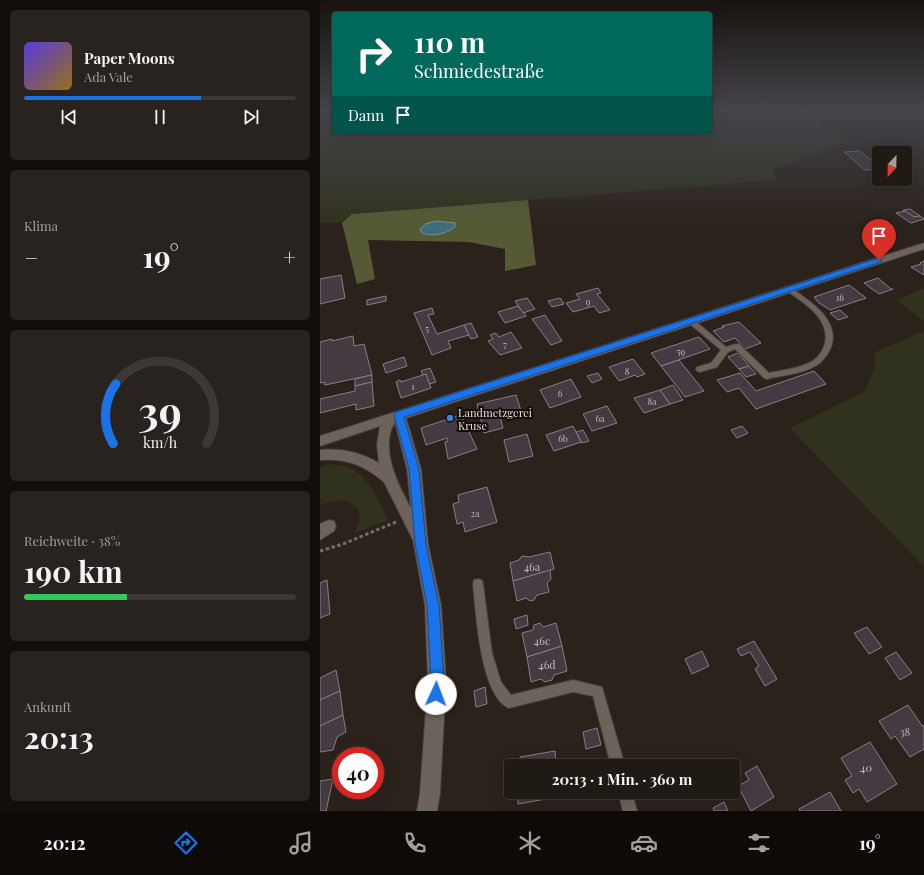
<!DOCTYPE html>
<html lang="de">
<head>
<meta charset="utf-8">
<style>
  :root { --surface:#201a15; --page:#28231e; --text:#f1f3f6; --muted:#a2a1a0; --line:#3d3834; --accent:#1a73e8 }
  body { margin:0; font-family:"Playfair Display",serif; background:var(--page); color:var(--text); height:100vh; display:flex; flex-direction:column; font-size:15px; white-space:nowrap }
  * { box-sizing:border-box; margin:0 }
  p { font-size:13px; color:var(--muted) }
  .icon { flex:none; width:22px; height:22px; fill:none; stroke:currentColor; stroke-width:2; stroke-linecap:round; stroke-linejoin:round }
  .map { position:relative; flex:1; overflow:hidden }
  .sheet { display:flex; flex-direction:column; gap:10px; padding:10px; background:#120e0c; width:320px }
  .sheet>* { flex:none }
  .banner { position:absolute; left:12px; top:12px; width:380px; height:122px; border-radius:4px; box-shadow:0 4px 16px #0002,0 0 0 1px var(--line); background:#00695c; color:#fff; overflow:hidden }
  .needle { width:26px; rotate:202deg }
  .controls { position:absolute; left:552px; top:146px; display:grid; gap:8px }
  .controls a { display:grid; place-items:center; width:40px; height:40px; border-radius:4px; background:var(--surface); box-shadow:0 4px 16px #0002,0 0 0 1px var(--line); font-size:20px }
  .speed { position:absolute; left:12px; top:747px; display:flex; gap:8px; font-size:20px; font-weight:700; text-align:center }
  .speed>* { display:grid; place-content:center; width:52px; height:52px; border-radius:50%; background:var(--surface); box-shadow:0 4px 16px #0002,0 0 0 1px var(--line); line-height:1 }
  .speed .limit { border:6px solid #d22; background:#fff; color:#111 }
  .pin { position:absolute; display:grid; place-items:center; width:34px; height:34px; color:#fff; margin:-41px -17px; border-radius:50% 50% 50% 0; rotate:-45deg; box-shadow:0 0 4px #0007 }
  .pin .icon { rotate:45deg }
  .me { position:absolute; width:44px; margin:-22px; rotate:2deg; stroke-linejoin:round; filter:drop-shadow(0 0 3px #0008) }
  .turn { display:flex; align-items:center; gap:14px; height:84px; padding:0 16px; font-size:18px }
  .turn .icon { width:52px; height:52px; stroke-width:2.5 }
  .turn b { display:block; font-size:28px; line-height:34px }
  .then { display:flex; align-items:center; height:38px; padding:0 16px; background:#0003; gap:8px; font-size:15px }
  .big { font-size:30px; font-weight:700; line-height:1.1 }
  .sheet .card { flex:1; display:flex; flex-direction:column; justify-content:center; gap:6px; min-width:0; padding:0 14px; border-radius:6px; background:var(--page) }
  .sheet .dial { align-items:center; gap:0 }
  .dial svg { height:104px; overflow:visible; fill:none; stroke:var(--line); stroke-width:7; stroke-linecap:round; text-anchor:middle }
  .dial text { fill:var(--text); stroke:none }
  .song { display:flex; align-items:center; gap:12px }
  .cover { width:48px; height:48px; border-radius:6px; background:linear-gradient(135deg,hsl(250 70% 55%),hsl(40 70% 35%)) }
  .played { height:4px; border-radius:2px; background:linear-gradient(90deg,var(--accent) 65%,var(--line) 65%) }
  .keys { display:flex; justify-content:space-around; direction:ltr }
  .heat { display:flex; justify-content:space-between; align-items:center; font-size:22px; direction:ltr }
  .charge { height:6px; border-radius:3px; background:linear-gradient(90deg,#34c759 38%,var(--line) 0) }
  .trip { position:absolute; left:184px; top:759px; width:236px; height:40px; border-radius:4px; background:var(--surface); box-shadow:0 4px 16px #0002,0 0 0 1px var(--line); font-weight:700; line-height:40px; text-align:center }
  .dock { display:flex; height:64px; justify-content:space-around; align-items:center; background:#0d0a08; color:var(--muted) }
  .dock .icon { width:28px; height:28px }
  .dock .active { color:var(--accent) }
  .dock b { font-size:18px; color:var(--text) }
  main { display:flex; flex:1; min-height:0 }
  .map>svg:first-child { display:block }
  .green { fill:#30321e }
  .forest { fill:#555a34 }
  .water { fill:#3d6e7a; stroke:#719198 }
  .building { fill:#443a41; stroke:#897e86 }
  .lines { fill:none; stroke-linecap:round; stroke-linejoin:round }
  .lane-casing { stroke:#46403b; stroke-width:2 }
  .street-casing { stroke:#46403b; stroke-width:2 }
  .secondary-casing { stroke:#46403b; stroke-width:2 }
  .path { stroke:#736b66; stroke-width:3; stroke-dasharray:3.5 2.5; stroke-linecap:butt }
  .lane { fill:#6e635c; fill-rule:evenodd }
  .street { fill:#6e635c; fill-rule:evenodd }
  .secondary { fill:#6e635c; fill-rule:evenodd }
  .route { fill:#1a73e8; stroke:#114b97 }
  .shop-dot { fill:#3f7fe0; stroke:#110d0a; stroke-width:1.5 }
  .labels { text-anchor:middle; dominant-baseline:central; stroke-width:4; stroke-linejoin:round; paint-order:stroke }
  .number-label { font-size:9px; fill:#c0b9b8 }
  .poi-label { font-size:11px; fill:#e9e3df; stroke:#110d0a; text-anchor:start }
  .near-number-label { font-size:11px; fill:#c0b9b8 }
</style>
</head>
<body>
<main>
<section class="sheet">
<div class="card">
<div class="song"><i class="cover"></i><div><b>Paper Moons</b><p>Ada Vale</p></div></div>
<div class="played"></div>
<div class="keys"><svg class="icon" aria-label="previous" viewBox="0 0 24 24"><path d="M18 5L8 12l10 7zM5 5v14"/></svg><svg class="icon" aria-label="pause" viewBox="0 0 24 24"><path d="M8 5v14M16 5v14"/></svg><svg class="icon" aria-label="next" viewBox="0 0 24 24"><path d="M6 5l10 7-10 7zM19 5v14"/></svg></div>
</div>
<div class="card"><p>Klima</p>
<div class="heat"><a>−</a><b class="big">19°</b><a>+</a></div>
</div>
<div class="card dial"><svg viewBox="0 0 100 80">
<path d="M14 69A42 42 0 1 1 86 69"/>
<path d="M14 69A42 42 0 0 1 16 23" stroke="#1a73e8"/>
<text x="50" y="56" font-size="32" font-weight="700">39</text>
<text x="50" y="72" font-size="11">km/h</text>
</svg></div>
<div class="card"><p>Reichweite · 38%</p><b class="big">190 km</b><div class="charge"></div></div>
<div class="card"><p>Ankunft</p><b class="big">20:13</b></div>
</section>
<div class="map">
<svg width="604" height="811" viewBox="0 0 604 811">
  <rect width="100%" height="100%" fill="#2b221c"/>
  <g class="green">
    <polygon points="0,110 14,110 14,132 390,132 390,110 485,110 506,129 527,141 452,170 457,180 32,214 22,223 0,223"/>
    <polygon points="604,288 604,321 576,300"/>
    <polygon points="604,331 604,567 470,428 545,391 553,372 556,352"/>
    <path d="M 10,464 C 15,465 21,465 26,466 C 48,474 59,500 68,520 L 35,533 L 40,520 L 38,508 C 24,497 16,500 0,505 L 0,467 Z"/>
  </g>
  <polygon class="forest" points="208,200 216,265 185,271 185,249 149,242 48,240 55,279 37,284 22,223 32,214"/>
  <path class="water" d="M 116,221 L 135,223 L 135,227 C 126,234 113,237 102,233 L 100,229 L 105,224 Z"/>
  <g class="building">
    <polygon points="540,151 559,167 559,169 545,170 524,152"/>
    <polygon points="590,209 600,216 594,217 583,210"/>
    <polygon points="585,211 594,217 600,216 604,219 591,223 576,213"/>
    <polygon points="604,261 604,275 591,267 601,264 600,263"/>
    <polygon points="21,275 25,298 0,304 0,279"/>
    <polygon points="558,278 571,289 573,289 559,294 544,283"/>
    <polygon points="529,285 546,298 510,310 499,303 494,297"/>
    <polygon points="278,288 281,293 277,294 290,310 279,313 274,306 253,312 246,303 260,299 256,294"/>
    <polygon points="66,296 66,301 47,305 47,300"/>
    <polygon points="207,298 215,309 203,313 195,301"/>
    <polygon points="240,298 244,304 232,307 228,301"/>
    <polygon points="198,306 206,316 185,323 178,312"/>
    <polygon points="112,308 114,314 108,315 117,334 144,325 149,335 128,341 131,348 112,355 94,313"/>
    <polygon points="520,310 528,317 518,320 510,313"/>
    <polygon points="225,315 242,341 231,345 212,319"/>
    <polygon points="419,322 441,343 425,349 415,338 404,342 393,331 404,327 402,326"/>
    <polygon points="151,323 158,337 151,339 144,325"/>
    <polygon points="191,332 202,348 180,355 168,341 173,339 170,335 176,333 179,337"/>
    <polygon points="33,336 34,346 44,344 52,375 5,385 5,382 0,383 0,342 12,339 12,341"/>
    <polygon points="379,337 390,349 341,366 331,353"/>
    <polygon points="418,353 429,366 419,369 408,357"/>
    <polygon points="84,357 87,366 66,373 63,364"/>
    <polygon points="313,359 325,374 317,377 315,375 299,381 289,367"/>
    <polygon points="359,360 384,391 365,397 341,366"/>
    <polygon points="429,366 436,374 426,377 419,369"/>
    <polygon points="110,368 116,382 109,384 106,374 103,375 101,371"/>
    <polygon points="494,371 506,384 436,409 419,388 407,392 397,380 420,373 436,391"/>
    <polygon points="278,373 282,379 272,383 267,376"/>
    <polygon points="106,374 111,388 81,398 76,382 80,380 81,382"/>
    <polygon points="52,375 52,382 35,386 35,379"/>
    <polygon points="251,379 261,397 230,408 220,390"/>
    <polygon points="52,382 54,406 36,410 36,404 0,413 0,399 35,391 35,386"/>
    <polygon points="353,385 363,400 350,404 340,390"/>
    <polygon points="340,390 350,404 324,413 314,398"/>
    <polygon points="196,395 201,411 180,416 183,428 164,433 157,404"/>
    <polygon points="287,406 297,423 272,431 263,414"/>
    <polygon points="141,415 157,449 128,459 125,442 128,441 127,438 106,445 101,428"/>
    <polygon points="253,426 261,442 234,451 226,435"/>
    <polygon points="422,426 428,433 417,438 411,430"/>
    <polygon points="263,430 269,441 262,443 256,432"/>
    <polygon points="207,434 213,456 189,462 184,440"/>
    <polygon points="167,487 177,522 145,532 143,522 137,524 133,504 139,502 138,495"/>
    <polygon points="230,552 234,569 193,581 190,563 199,560 202,556 209,557"/>
    <polygon points="230,570 231,579 227,583 229,592 217,595 214,600 210,601 206,598 197,601 193,581"/>
    <polygon points="7,580 10,614 0,618 0,583"/>
    <polygon points="207,615 208,625 196,629 194,619"/>
    <polygon points="220,623 223,627 236,623 242,646 207,657 202,633 213,630 214,625"/>
    <polygon points="547,627 562,647 549,654 534,633"/>
    <polygon points="434,641 457,679 445,686 435,669 439,666 430,652 421,656 417,649"/>
    <polygon points="242,646 247,671 234,675 232,680 225,682 221,679 211,682 207,657"/>
    <polygon points="382,651 389,666 372,674 365,659"/>
    <polygon points="576,652 592,673 580,680 565,658"/>
    <polygon points="16,670 20,691 0,700 0,678"/>
    <polygon points="165,687 167,704 156,707 154,691"/>
    <polygon points="20,691 23,715 0,726 0,700"/>
    <polygon points="588,705 602,726 604,725 604,749 590,757 575,736 571,739 559,721"/>
    <polygon points="23,715 26,732 17,737 13,750 0,752 0,726"/>
    <polygon points="277,728 281,745 266,749 263,732"/>
    <polygon points="550,742 577,784 547,802 539,789 533,793 525,780 532,776 521,758"/>
    <polygon points="235,751 236,766 201,766 200,757"/>
    <polygon points="437,766 454,797 431,811 418,786 429,780 425,773"/>
    <polygon points="13,779 6,811 0,811 0,781"/>
    <polygon points="198,792 237,792 237,797 198,804"/>
    <polygon points="510,792 521,811 480,811 479,809"/>
    <polygon points="404,802 408,811 394,811 393,808"/>
  </g>
  <g class="lines">
    <defs>
      <g id="lane">
        <path d="M 469,288 C 475,290 480,294 485,298 C 503,310 522,331 508,353 C 505,357 502,362 497,365 C 483,374 463,375 447,379 L 444,378 L 415,349 L 408,352 L 397,367 L 380,372 L 377,371 L 376,369 L 377,367 L 391,363 L 401,350 L 370,324 L 369,322 L 370,320 L 374,320 L 406,347 L 416,344 L 419,344 L 449,373 C 462,370 478,369 491,362 C 498,358 503,351 505,343 C 510,318 484,303 467,291 L 466,290 Z"/>
        <path d="M 158,579 L 162,580 L 163,584 L 172,653 L 181,682 L 191,695 L 253,680 L 282,687 L 305,766 L 291,766 L 273,696 L 253,692 L 189,708 C 160,696 156,612 153,584 L 154,580 Z"/>
        <polygon points="298,792 312,792 317,811 303,811"/>
      </g>
      <polygon id="street" points="9,520 14,521 16,526 14,531 0,540 0,524"/>
      <path id="secondary" d="M 604,243 L 604,249 L 86,418 L 101,469 L 108,544 L 121,605 L 126,680 L 120,793 L 117,811 L 97,811 L 100,793 L 108,680 L 105,605 L 93,540 L 64,482 C 44,465 26,458 0,460 L 0,450 C 21,448 40,452 59,463 L 57,445 L 60,426 L 0,446 L 0,436 ZM 75,422 L 87,469 L 91,508 C 78,485 59,448 75,422 Z"/>
    </defs>
    <use href="#lane" class="lane-casing"/>
    <use href="#street" class="street-casing"/>
    <use href="#secondary" class="secondary-casing"/>
    <polyline class="path" points="0,551 23,544 76,522"/>
    <use href="#lane" class="lane"/>
    <use href="#street" class="street"/>
    <use href="#secondary" class="secondary"/>
  </g>
  <linearGradient id="sky" x2="0" y2="1"><stop stop-color="#18130f"/><stop offset="0.49" stop-color="#44444b"/><stop offset="1" stop-color="#44444b" stop-opacity="0"/></linearGradient>
  <rect width="604" height="224" fill="url(#sky)"/>
  <polygon class="route" points="559,258 561,259 561,262 84,417 99,469 106,544 119,605 124,680 121,699 116,701 112,699 110,694 111,680 107,605 95,544 89,469 74,415 76,412"/>
  <circle class="shop-dot" cx="130" cy="418" r="4"/>
  <g class="labels">
    <g class="number-label">
      <text x="520" y="297">16</text>
      <text x="268" y="301">9</text>
      <text x="107" y="328">5</text>
      <text x="185" y="344">7</text>
      <text x="361" y="351">59</text>
      <text x="307" y="371">8</text>
      <text x="93" y="386">1</text>
      <text x="240" y="393">6</text>
      <text x="332" y="401">8a</text>
      <text x="280" y="418">6a</text>
      <text x="243" y="438">6b</text>
      <text x="155" y="513">2a</text>
    </g>
    <g class="poi-label">
      <text x="138" y="412">Landmetzgerei<tspan x="138" dy="13">Kruse</tspan></text>
    </g>
    <g class="near-number-label">
      <text x="212" y="566">46a</text>
      <text x="222" y="640">46c</text>
      <text x="227" y="664">46d</text>
      <text x="585" y="731">38</text>
      <text x="546" y="767">40</text>
    </g>
  </g>
</svg>
<div class="controls">
<a><svg class="needle" viewBox="-14 -14 28 28"><path d="M0-13l5 13h-10z" fill="#e53935"/><path d="M0 13l5-13h-10z" fill="#a2a1a0"/></svg></a>
</div>
<div class="speed"><div class="limit">40</div></div>
<div class="pin" style="left:559px;top:260px;background:#d93025"><svg class="icon" aria-label="arrive" viewBox="0 0 24 24"><path d="M6 21V4h12l-3 4 3 4H6"/></svg></div>
<svg class="me" style="left:116px;top:694px" viewBox="-20 -20 40 40"><circle r="19" fill="#fff"/><path d="M0-13L10 11 0 6-10 11z" fill="#1a73e8"/></svg>
<div class="trip">20:13 · 1 Min. · 360 m</div>
<div class="banner">
<div class="turn"><svg class="icon" aria-label="right" viewBox="0 0 24 24"><path d="M7 20v-9h11M14 6l5 5-5 5"/></svg><div><b>110 m</b>Schmiedestraße</div></div>
<div class="then">Dann<svg class="icon" aria-label="arrive" viewBox="0 0 24 24"><path d="M6 21V4h12l-3 4 3 4H6"/></svg></div>
</div>
</div>
</main>
<nav class="dock">
<b>20:12</b>
<svg class="icon active" aria-label="directions" viewBox="0 0 24 24"><path d="M12 3l9 9-9 9-9-9zM9 14v-3h6M13 9l2 2-2 2"/></svg>
<svg class="icon" aria-label="music" viewBox="0 0 24 24"><path d="M9 18V5l10-2v13"/><circle cx="6" cy="18" r="3"/><circle cx="16" cy="16" r="3"/></svg>
<svg class="icon" aria-label="phone" viewBox="0 0 24 24"><path d="M5 4h4l2 5-3 2q2 4 5 5l2-3 5 2v4C11 20 4 13 5 4z"/></svg>
<svg class="icon" aria-label="climate" viewBox="0 0 24 24"><path d="M12 3v18M4 7l16 10M4 17L20 7"/></svg>
<svg class="icon" aria-label="car" viewBox="0 0 24 24"><path d="M5 17H2v-5l4-1 3-4h7l3 4 3 1v5h-3M9 17h6M6 11h13"/><circle cx="7" cy="17" r="2"/><circle cx="17" cy="17" r="2"/></svg>
<svg class="icon" aria-label="filters" viewBox="0 0 24 24"><path d="M4 7h16M4 17h16"/><circle cx="9" cy="7" r="2"/><circle cx="15" cy="17" r="2"/></svg>
<b>19°</b>
</nav>
</body>
</html>
